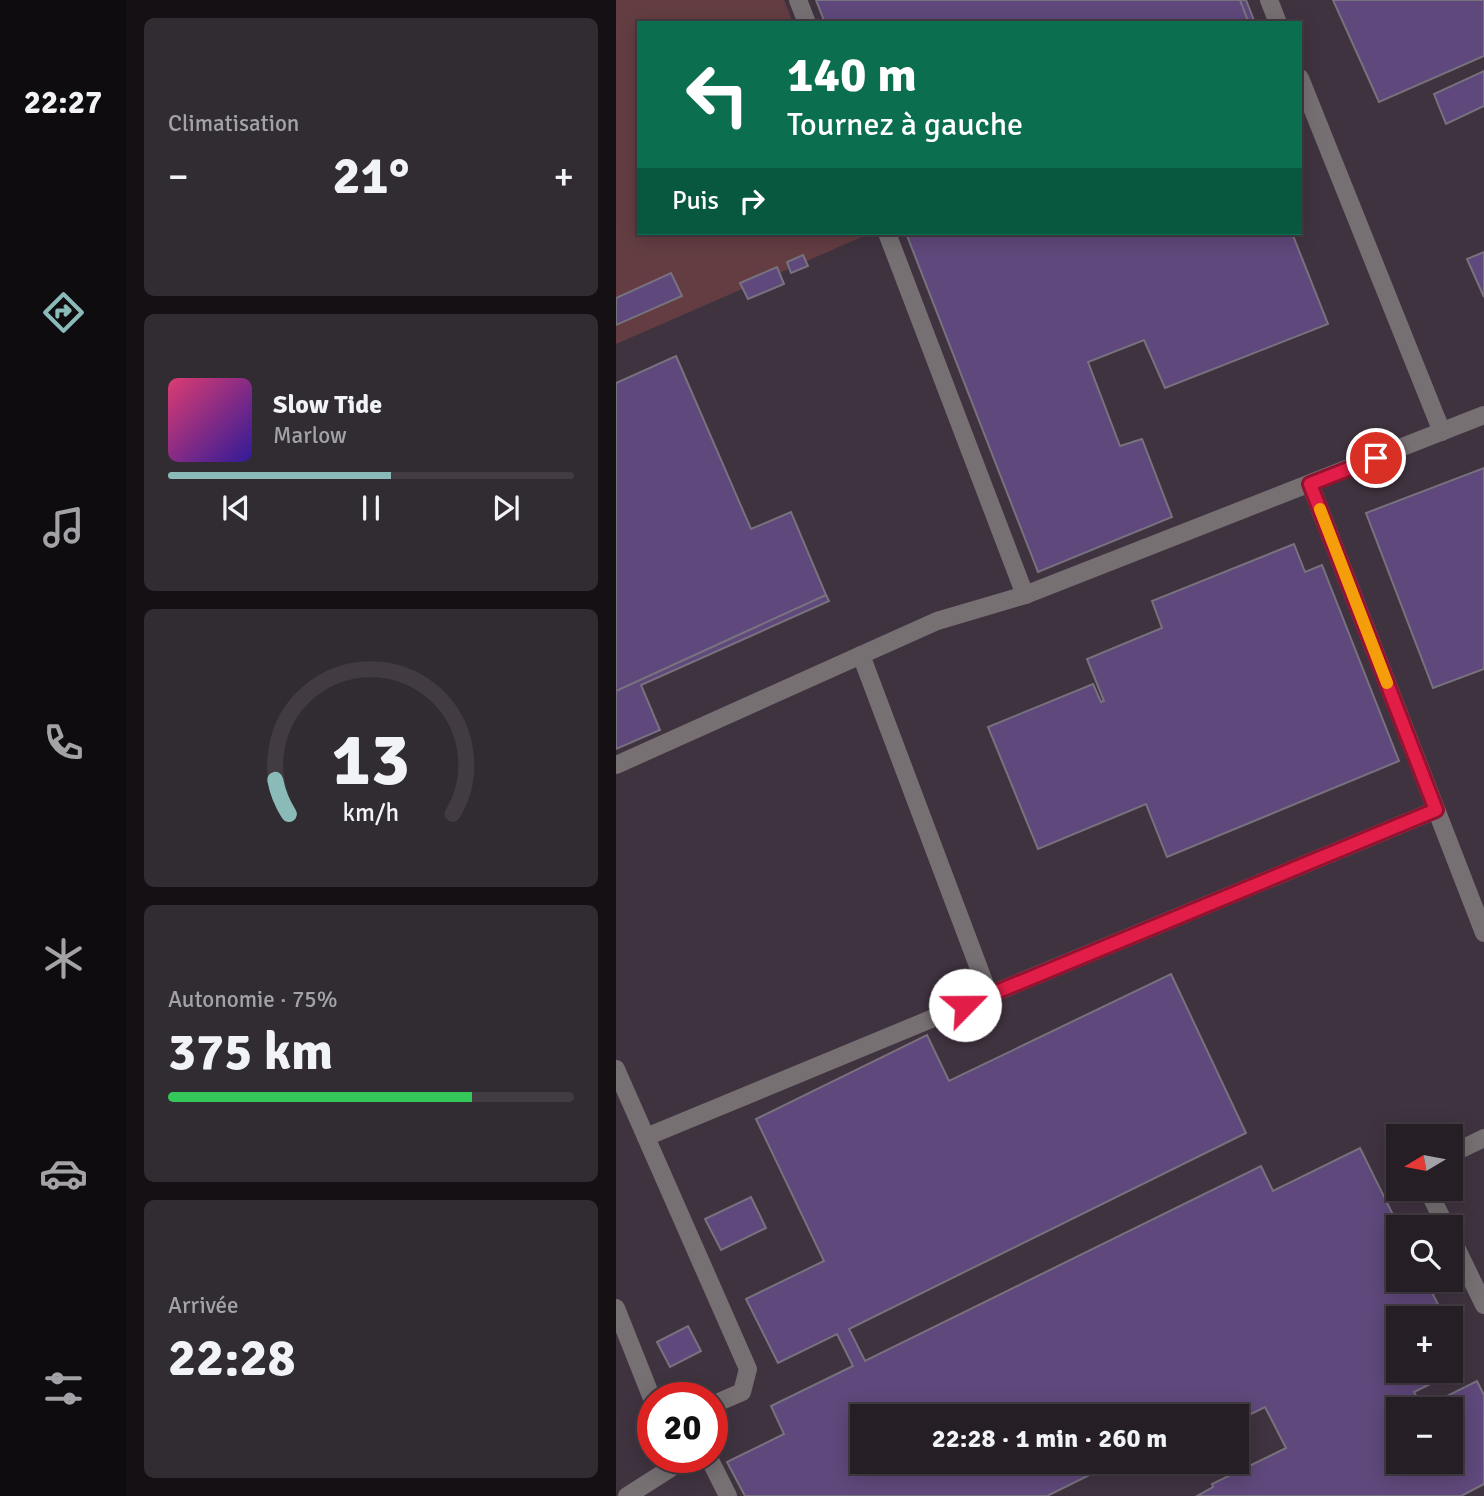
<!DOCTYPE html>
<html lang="fr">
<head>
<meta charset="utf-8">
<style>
  :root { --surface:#251e25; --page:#312b32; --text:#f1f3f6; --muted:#a3a2a7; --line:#423c42; --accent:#8bbbb9 }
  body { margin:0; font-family:Signika,sans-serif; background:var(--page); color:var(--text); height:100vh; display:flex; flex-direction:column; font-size:26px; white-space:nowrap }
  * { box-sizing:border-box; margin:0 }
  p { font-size:23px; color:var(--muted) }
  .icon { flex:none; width:38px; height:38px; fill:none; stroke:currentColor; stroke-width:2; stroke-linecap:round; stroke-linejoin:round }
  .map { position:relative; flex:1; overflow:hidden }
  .sheet { display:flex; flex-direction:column; gap:18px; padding:18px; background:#141014; width:490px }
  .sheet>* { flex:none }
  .banner { position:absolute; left:21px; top:21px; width:665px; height:214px; border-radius:0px; box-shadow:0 4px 18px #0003,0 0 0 2px var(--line); background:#0b6e4f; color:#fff; overflow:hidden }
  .needle { width:46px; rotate:260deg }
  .fabs { position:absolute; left:770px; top:1124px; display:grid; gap:14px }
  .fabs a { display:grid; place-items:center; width:77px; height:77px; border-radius:0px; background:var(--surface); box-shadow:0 4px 18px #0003,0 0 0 2px var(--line); font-size:35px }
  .speed { position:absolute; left:21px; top:1382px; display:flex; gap:14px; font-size:35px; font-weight:700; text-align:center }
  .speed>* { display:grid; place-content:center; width:91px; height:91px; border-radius:50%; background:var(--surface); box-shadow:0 4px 18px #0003,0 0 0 2px var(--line); line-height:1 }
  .speed .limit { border:10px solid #d22; background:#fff; color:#111 }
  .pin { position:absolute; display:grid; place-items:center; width:60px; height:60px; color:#fff; margin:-30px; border:4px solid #fff; border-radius:50%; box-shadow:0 2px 7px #0007 }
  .me { position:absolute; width:77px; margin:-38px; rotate:67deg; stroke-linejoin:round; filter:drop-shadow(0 0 5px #0008) }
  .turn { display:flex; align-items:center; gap:24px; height:147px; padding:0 35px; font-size:32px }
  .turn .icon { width:91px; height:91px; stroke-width:2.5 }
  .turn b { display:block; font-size:49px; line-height:60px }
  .then { display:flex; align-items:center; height:66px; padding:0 35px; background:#0003; gap:14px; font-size:26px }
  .big { font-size:52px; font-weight:700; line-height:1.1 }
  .sheet .card { flex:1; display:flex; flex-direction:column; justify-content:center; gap:10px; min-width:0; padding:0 24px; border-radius:10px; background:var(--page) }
  .sheet .dial { align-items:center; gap:0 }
  .dial svg { height:182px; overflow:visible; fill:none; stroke:var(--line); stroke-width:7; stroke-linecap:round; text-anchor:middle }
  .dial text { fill:var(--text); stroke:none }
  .song { display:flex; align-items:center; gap:21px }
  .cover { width:84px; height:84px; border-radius:10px; background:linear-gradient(135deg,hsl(340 70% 55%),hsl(250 70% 35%)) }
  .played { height:7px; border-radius:4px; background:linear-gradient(90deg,var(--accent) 55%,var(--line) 55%) }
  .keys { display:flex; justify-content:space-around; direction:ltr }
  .heat { display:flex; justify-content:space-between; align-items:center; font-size:38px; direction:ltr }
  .charge { height:10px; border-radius:5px; background:linear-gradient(90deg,#34c759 75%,var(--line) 0) }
  .trip { position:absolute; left:234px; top:1404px; width:399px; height:70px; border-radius:0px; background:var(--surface); box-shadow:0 4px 18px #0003,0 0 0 2px var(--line); font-weight:700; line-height:70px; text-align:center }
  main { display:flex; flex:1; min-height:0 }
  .dock { display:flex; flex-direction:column; width:126px; justify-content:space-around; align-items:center; background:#0f0c0f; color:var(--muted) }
  .dock .icon { width:49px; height:49px }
  .dock .active { color:var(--accent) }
  .dock b { font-size:32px; color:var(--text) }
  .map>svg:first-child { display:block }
  .built { fill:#403340; fill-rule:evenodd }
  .green { fill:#633d42 }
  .building { fill:#5f487b; stroke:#77727e; stroke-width:2; fill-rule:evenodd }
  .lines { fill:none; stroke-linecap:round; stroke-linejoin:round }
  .minor { stroke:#767073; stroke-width:18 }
  .route-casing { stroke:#92132f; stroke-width:18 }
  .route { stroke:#e11d48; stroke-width:12 }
  .slow { stroke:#f59e0b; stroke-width:12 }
</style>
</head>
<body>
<main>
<nav class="dock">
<b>22:27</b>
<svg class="icon active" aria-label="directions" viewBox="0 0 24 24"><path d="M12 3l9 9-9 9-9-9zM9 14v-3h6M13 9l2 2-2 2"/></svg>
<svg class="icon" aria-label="music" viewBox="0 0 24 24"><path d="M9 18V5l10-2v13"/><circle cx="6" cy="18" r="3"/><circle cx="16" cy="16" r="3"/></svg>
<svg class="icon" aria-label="phone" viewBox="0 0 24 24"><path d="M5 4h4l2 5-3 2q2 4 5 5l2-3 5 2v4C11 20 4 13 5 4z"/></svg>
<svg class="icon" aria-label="climate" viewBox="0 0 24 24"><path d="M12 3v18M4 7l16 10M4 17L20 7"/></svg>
<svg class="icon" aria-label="car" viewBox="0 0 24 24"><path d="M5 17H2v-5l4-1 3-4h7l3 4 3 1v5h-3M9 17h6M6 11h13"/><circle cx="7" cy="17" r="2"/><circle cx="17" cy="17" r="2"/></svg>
<svg class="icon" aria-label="filters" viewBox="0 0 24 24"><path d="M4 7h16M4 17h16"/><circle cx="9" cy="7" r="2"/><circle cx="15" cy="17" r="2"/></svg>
</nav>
<section class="sheet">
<div class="card"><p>Climatisation</p>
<div class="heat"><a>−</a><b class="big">21°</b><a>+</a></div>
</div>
<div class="card">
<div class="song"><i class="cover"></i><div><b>Slow Tide</b><p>Marlow</p></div></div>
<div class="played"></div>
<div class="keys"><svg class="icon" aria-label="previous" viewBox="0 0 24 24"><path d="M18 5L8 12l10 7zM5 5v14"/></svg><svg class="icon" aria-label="pause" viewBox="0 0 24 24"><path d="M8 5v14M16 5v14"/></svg><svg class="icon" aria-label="next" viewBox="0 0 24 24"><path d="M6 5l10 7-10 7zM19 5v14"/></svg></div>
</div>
<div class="card dial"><svg viewBox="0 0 100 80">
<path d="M14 69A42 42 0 1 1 86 69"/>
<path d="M14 69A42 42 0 0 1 8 54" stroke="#8bbbb9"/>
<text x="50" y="56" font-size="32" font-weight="700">13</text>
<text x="50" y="72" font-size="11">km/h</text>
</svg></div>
<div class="card"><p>Autonomie · 75%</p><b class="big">375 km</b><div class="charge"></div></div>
<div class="card"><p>Arrivée</p><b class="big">22:28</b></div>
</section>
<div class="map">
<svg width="868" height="1496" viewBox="0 0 868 1496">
  <rect width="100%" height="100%" fill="#312831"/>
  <path class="built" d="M 0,0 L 868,0 L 868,1496 L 0,1496 ZM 23,23 L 684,23 L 684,233 L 23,233 ZM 782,1136 L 835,1136 L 835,1188 L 782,1188 ZM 782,1227 L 835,1227 L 835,1279 L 782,1279 ZM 782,1318 L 835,1318 L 835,1370 L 782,1370 ZM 37,1398 L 96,1398 L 96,1458 L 37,1458 ZM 782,1409 L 835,1409 L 835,1461 L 782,1461 ZM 247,1416 L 621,1416 L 621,1461 L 247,1461 Z"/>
  <polygon class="green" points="0,0 168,0 177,23 23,23 23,233 255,233 0,344"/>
  <g class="building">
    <polygon points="200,0 624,0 633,23 209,23"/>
    <polygon points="624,0 630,0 639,23 633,23"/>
    <polygon points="717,0 868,0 868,56 763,102"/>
    <polygon points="868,71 868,106 830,124 818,94"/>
    <polygon points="290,233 676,233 712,324 549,388 528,340 472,362 504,446 526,439 556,517 422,572"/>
    <polygon points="868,252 868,297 851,259"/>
    <polygon points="187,255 192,266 175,273 171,262"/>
    <polygon points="161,267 168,284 132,299 124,283"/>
    <polygon points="55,273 66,296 0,325 0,298"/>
    <polygon points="60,356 135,529 175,512 210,595 0,691 0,383"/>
    <polygon points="868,468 868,669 817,688 750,513"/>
    <polygon points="678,544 689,572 706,565 783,761 551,857 530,804 422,849 372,727 477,684 485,702 488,701 471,659 546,628 536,601"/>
    <polygon points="210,595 213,601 25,685 44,730 0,749 0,691"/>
    <path d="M 555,974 L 630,1133 L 233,1329 L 249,1361 L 645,1166 L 657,1191 L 744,1148 L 783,1227 L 782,1279 L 809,1279 L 829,1318 L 782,1318 L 782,1370 L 835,1370 L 835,1354 L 843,1370 L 798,1392 L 807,1408 L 861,1381 L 868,1395 L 868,1484 L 845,1496 L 581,1496 L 597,1487 L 596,1484 L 670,1448 L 649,1407 L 621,1421 L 621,1416 L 247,1416 L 247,1461 L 502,1461 L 431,1496 L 129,1496 L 111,1462 L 168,1434 L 155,1406 L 237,1366 L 221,1334 L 162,1363 L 130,1299 L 208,1261 L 140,1119 L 311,1035 L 333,1081 ZM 782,1409 L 835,1409 L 835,1461 L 782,1461 Z"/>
    <polygon points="135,1197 150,1228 105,1250 89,1219"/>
    <polygon points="72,1326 85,1351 54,1367 41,1342"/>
    <polygon points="512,1461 542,1461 518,1473"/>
  </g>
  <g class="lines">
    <g class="minor">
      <polyline points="182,0 191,23"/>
      <polyline points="653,0 662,23"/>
      <polyline points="684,78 826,432"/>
      <polyline points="271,233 409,595"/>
      <polyline points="694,484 868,933"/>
      <polyline points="245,655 373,995"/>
      <polyline points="0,765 321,621 409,595 868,415"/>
      <polyline points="0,1069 132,1369 126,1392 96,1405"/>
      <polyline points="30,1137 820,810"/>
      <polyline points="835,1154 868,1138"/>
      <polyline points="814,1188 814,1194 830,1227"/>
      <polyline points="835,1237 868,1305"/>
      <polyline points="0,1308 37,1401"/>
      <polyline points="93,1458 112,1496"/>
      <polyline points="11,1496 55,1468 54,1458"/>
    </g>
  </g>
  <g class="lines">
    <defs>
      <polyline id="route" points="349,1005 820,810 694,484 760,458"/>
    </defs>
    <use href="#route" class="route-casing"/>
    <use href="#route" class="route"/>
    <polyline class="slow" points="704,509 771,683"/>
  </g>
</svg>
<div class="fabs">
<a><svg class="needle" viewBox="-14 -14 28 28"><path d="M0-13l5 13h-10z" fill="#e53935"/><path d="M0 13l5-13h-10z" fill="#a3a2a7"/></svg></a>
<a><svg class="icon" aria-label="search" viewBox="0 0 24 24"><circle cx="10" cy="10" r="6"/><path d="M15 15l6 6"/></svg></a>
<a>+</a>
<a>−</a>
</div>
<div class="speed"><div class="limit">20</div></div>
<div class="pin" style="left:760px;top:458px;background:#d93025"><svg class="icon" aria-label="arrive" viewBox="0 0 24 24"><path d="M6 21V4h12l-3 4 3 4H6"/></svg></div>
<svg class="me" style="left:349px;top:1005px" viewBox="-20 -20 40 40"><circle r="19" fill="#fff"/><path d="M0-13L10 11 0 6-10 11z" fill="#e11d48"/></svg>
<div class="trip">22:28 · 1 min · 260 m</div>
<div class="banner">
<div class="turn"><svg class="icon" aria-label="left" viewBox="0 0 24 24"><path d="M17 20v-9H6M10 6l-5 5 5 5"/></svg><div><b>140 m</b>Tournez à gauche</div></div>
<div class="then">Puis<svg class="icon" aria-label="right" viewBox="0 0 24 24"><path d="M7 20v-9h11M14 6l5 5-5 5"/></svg></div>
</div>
</div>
</main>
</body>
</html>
